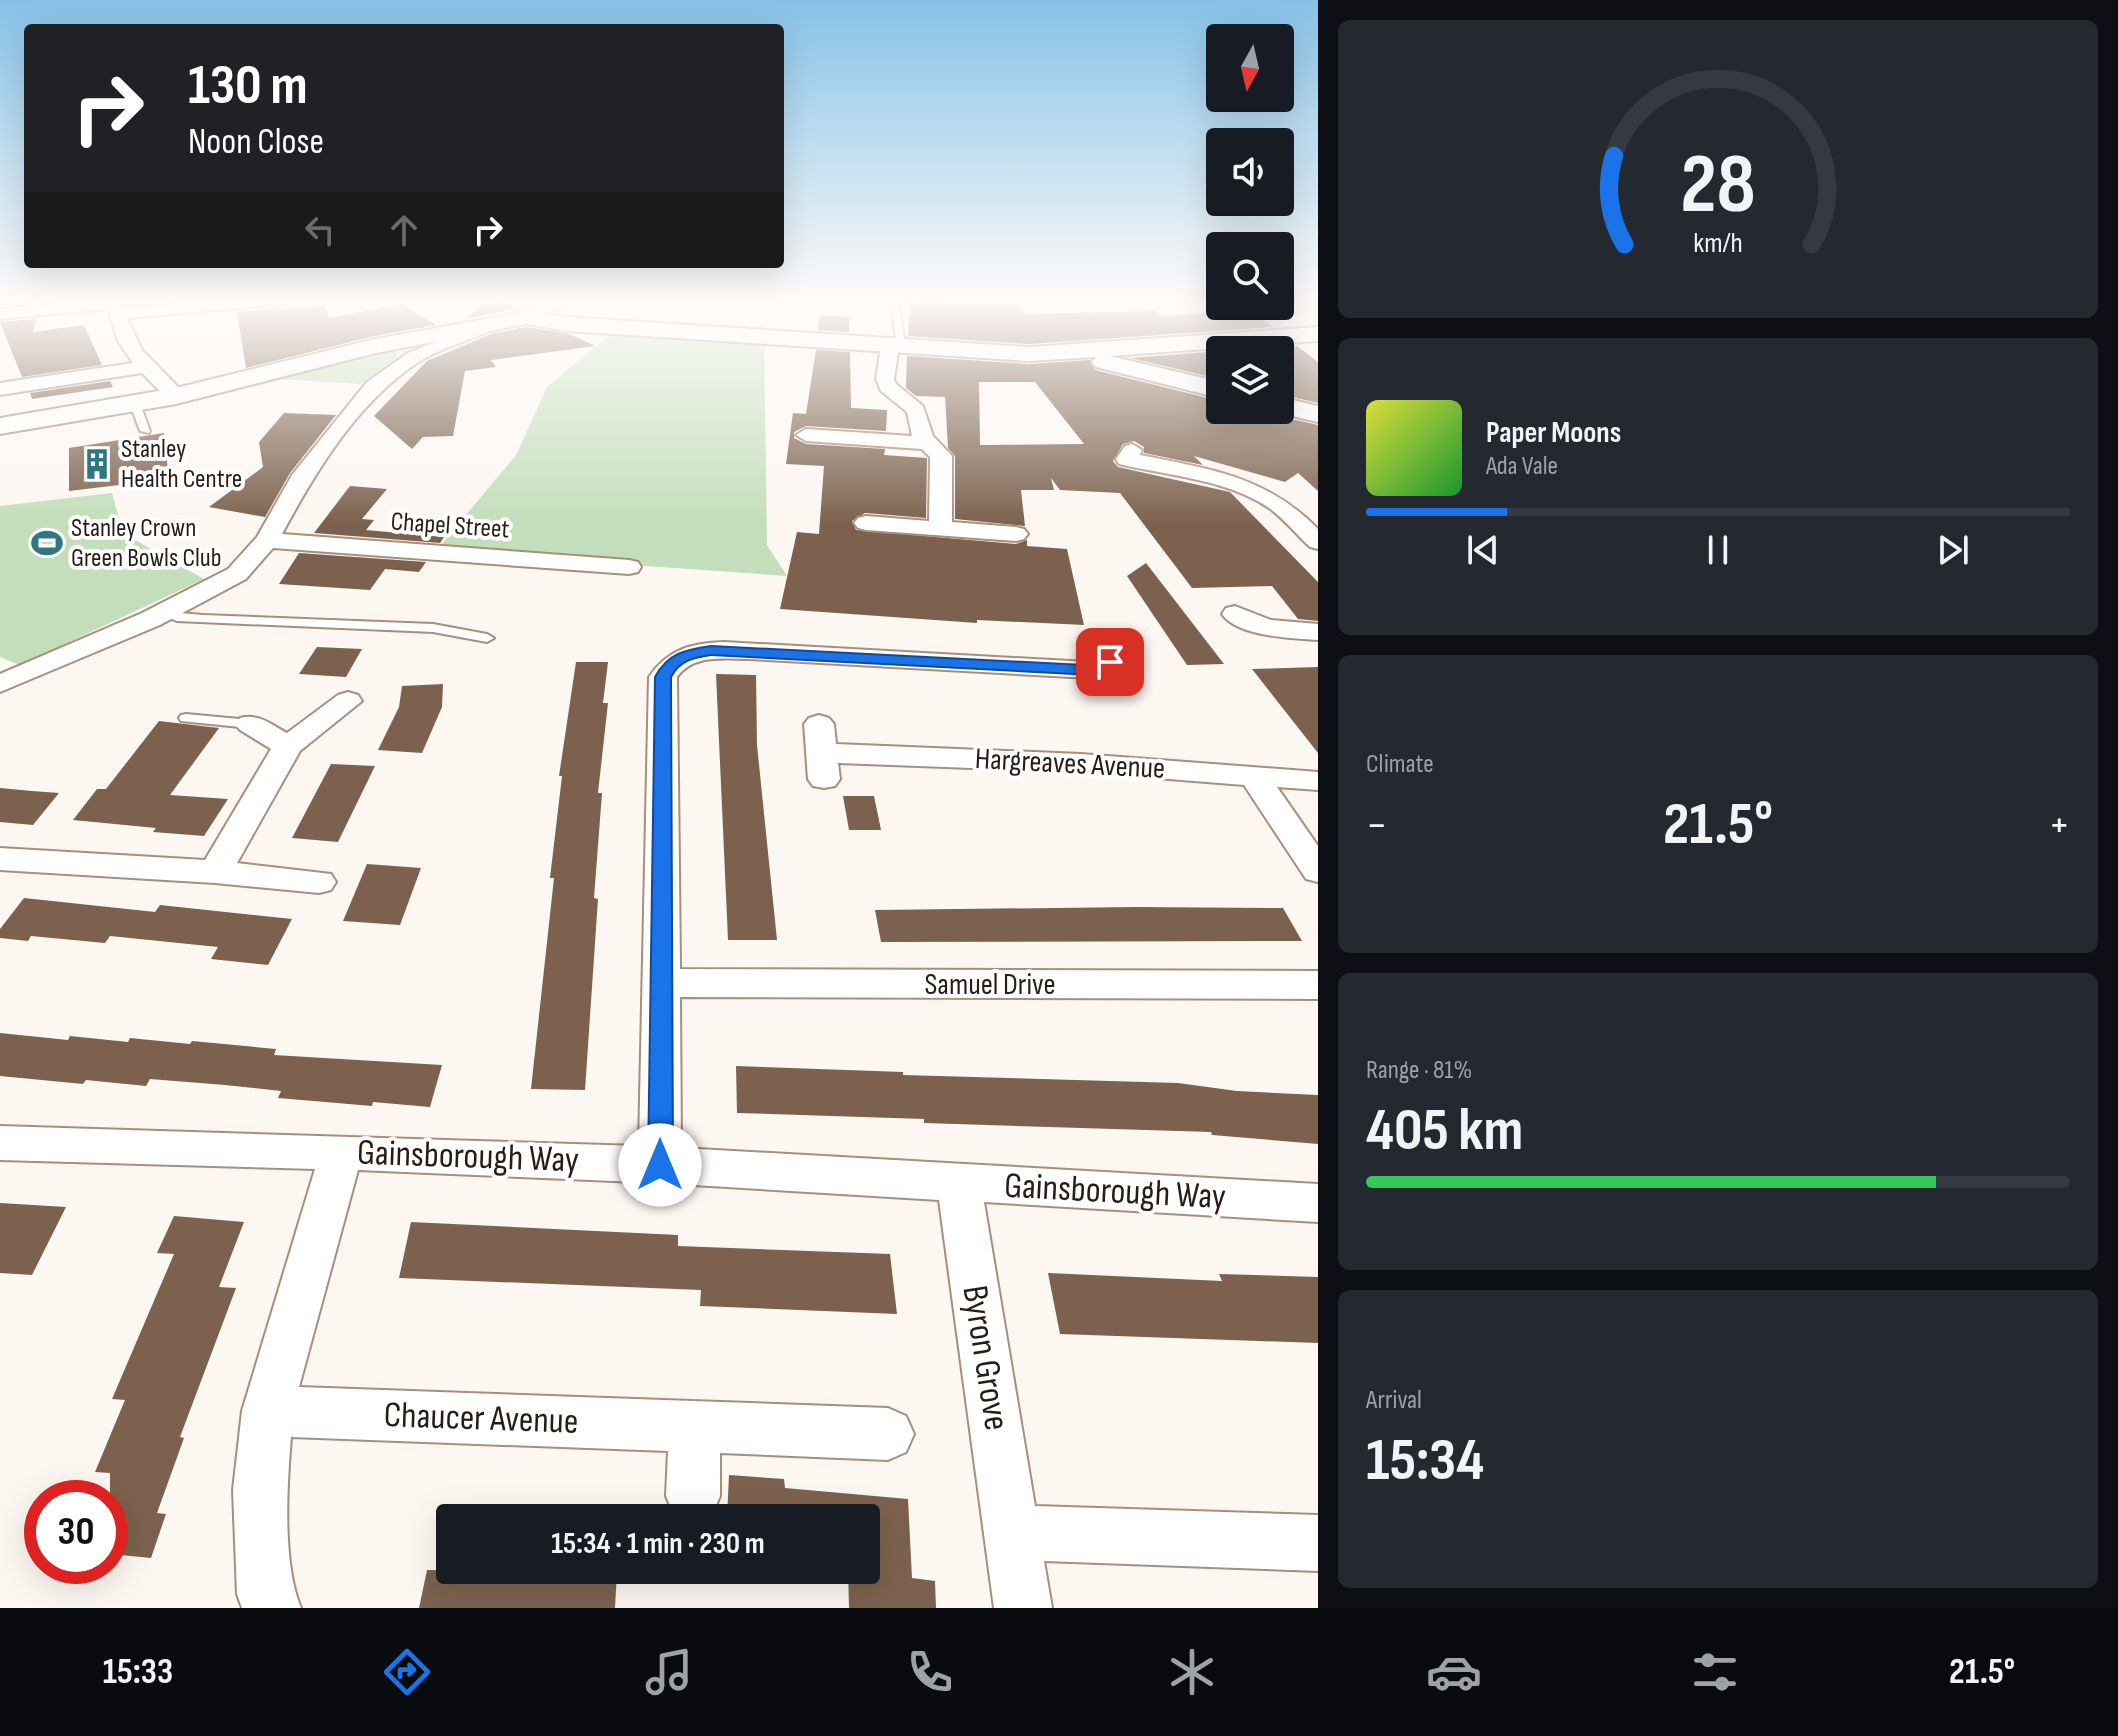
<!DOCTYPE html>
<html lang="en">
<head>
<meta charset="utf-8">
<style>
  :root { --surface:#171b24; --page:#242831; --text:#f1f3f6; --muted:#9ea1a6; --line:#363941; --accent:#1a73e8 }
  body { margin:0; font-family:"Sofia Sans Condensed",sans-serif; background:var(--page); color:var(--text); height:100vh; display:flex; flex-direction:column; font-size:30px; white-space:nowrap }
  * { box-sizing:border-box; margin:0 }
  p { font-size:26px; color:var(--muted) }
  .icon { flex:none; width:44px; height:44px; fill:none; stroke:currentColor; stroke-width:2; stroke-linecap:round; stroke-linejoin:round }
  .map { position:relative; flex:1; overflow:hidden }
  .sheet { display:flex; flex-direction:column; gap:20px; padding:20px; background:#0d0f14; width:800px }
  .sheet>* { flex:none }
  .banner { position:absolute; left:24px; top:24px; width:760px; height:244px; border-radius:8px; box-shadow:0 8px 32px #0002; background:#202124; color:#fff; overflow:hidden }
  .needle { width:52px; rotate:188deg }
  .buttons { position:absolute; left:1206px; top:24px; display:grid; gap:16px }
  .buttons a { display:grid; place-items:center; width:88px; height:88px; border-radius:8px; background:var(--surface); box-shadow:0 8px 32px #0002; font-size:40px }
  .speed { position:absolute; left:24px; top:1480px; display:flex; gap:16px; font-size:40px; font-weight:700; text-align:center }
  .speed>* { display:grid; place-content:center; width:104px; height:104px; border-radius:50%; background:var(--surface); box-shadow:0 8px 32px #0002; line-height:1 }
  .speed .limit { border:12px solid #d22; background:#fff; color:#111 }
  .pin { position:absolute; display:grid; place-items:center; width:68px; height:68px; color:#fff; margin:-34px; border-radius:16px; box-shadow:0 4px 12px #0006 }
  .me { position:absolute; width:88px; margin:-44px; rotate:0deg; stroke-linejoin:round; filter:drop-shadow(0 0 6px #0008) }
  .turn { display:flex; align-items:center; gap:28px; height:168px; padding:0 32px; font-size:36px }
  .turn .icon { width:104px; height:104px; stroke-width:2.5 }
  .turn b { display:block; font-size:56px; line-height:68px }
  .lanes { display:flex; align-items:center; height:76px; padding:0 32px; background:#0003; justify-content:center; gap:40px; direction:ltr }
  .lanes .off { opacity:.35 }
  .big { font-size:60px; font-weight:700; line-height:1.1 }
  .sheet .tile { flex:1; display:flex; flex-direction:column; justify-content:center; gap:12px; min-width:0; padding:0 28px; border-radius:12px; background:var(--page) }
  .sheet .dial { align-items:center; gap:0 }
  .dial svg { height:208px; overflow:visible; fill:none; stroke:var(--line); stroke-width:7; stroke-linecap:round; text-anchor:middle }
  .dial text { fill:var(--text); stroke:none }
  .song { display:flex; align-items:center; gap:24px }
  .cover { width:96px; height:96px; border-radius:12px; background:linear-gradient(135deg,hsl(60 70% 55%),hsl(130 70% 35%)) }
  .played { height:8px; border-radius:4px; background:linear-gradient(90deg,var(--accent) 20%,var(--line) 20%) }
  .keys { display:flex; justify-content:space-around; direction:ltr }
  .heat { display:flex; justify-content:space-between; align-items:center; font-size:44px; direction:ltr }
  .charge { height:12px; border-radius:6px; background:linear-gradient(90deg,#34c759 81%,var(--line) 0) }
  .trip { position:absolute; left:436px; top:1504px; width:444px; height:80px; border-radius:8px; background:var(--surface); box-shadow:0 8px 32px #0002; font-weight:700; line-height:80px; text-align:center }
  .tab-bar { display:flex; height:128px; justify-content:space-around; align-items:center; background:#090b0e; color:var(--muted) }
  .tab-bar .icon { width:56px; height:56px }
  .tab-bar .active { color:var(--accent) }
  .tab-bar b { font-size:36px; color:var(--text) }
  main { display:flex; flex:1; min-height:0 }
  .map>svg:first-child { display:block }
  .green { fill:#c2deba }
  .building { fill:#7c624e; fill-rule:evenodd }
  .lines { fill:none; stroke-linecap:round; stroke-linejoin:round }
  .lane-casing { stroke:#aa8e7a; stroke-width:4 }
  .street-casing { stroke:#aa8e7a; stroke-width:4 }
  .secondary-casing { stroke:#aa8e7a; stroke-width:4 }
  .lane { fill:#fff; fill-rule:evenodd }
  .street { fill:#fff; fill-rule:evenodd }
  .secondary { fill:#fff; fill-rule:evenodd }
  .route { fill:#1a73e8; stroke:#114b97; stroke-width:2 }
  .labels { text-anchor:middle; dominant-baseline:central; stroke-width:8; stroke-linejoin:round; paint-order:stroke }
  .far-poi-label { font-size:26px; fill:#281d15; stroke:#fff; text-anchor:start }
  .far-street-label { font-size:26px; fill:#281d15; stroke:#fff }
  .street-label { font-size:30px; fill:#281d15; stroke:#fff }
  .near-street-label { font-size:36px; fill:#281d15; stroke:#fff }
</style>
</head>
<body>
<main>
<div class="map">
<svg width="1318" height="1608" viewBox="0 0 1318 1608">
  <rect width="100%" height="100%" fill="#fdf7f2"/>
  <g class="green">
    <polygon points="619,327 764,337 767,545 787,576 436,551 516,455 547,387"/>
    <polygon points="390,351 398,353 396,358 360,384 278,379"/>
    <polygon points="112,493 123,533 204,579 20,665 0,657 0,506"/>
  </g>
  <g class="building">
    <polygon points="502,301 517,308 467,319 479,306"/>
    <polygon points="908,303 1018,305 1023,314 1155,311 1161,316 1251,310 1273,327 1029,344 908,336 909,314 913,314"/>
    <polygon points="402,304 436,325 374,336 246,368 237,312 325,305 329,318"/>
    <polygon points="820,315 849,317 849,332 818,330"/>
    <polygon points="36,319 33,332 84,325 102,365 22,377 0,322"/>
    <polygon points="526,327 570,334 595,346 491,360 496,367 465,371 453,436 423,437 412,449 374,416 427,361 491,334"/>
    <polygon points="1297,346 1318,362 1318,403 1280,394 1280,350 1235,350"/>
    <polygon points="816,350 850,352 851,408 887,410 886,431 806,426 794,432 794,438 806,444 885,449 884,455 927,458 926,518 865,513 852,521 856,530 1016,544 1027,540 1027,546 1067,549 1084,625 977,620 977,623 780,609 797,532 819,534 824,466 786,464 793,413 806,414"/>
    <polygon points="1220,351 1220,379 1130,358"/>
    <path d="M 907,356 L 1029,364 L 1090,360 L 1095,370 L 1220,401 L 1220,410 L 1267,410 L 1269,414 L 1318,425 L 1318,491 L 1298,473 L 1285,482 L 1194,456 L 1203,465 L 1144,453 L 1144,447 L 1134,441 L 1123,444 L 1113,461 L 1118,467 L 1230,492 L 1318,582 L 1318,621 L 1298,619 L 1272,586 L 1192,588 L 1120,493 L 1060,490 L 1051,478 L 1054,490 L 1021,490 L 1025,526 L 955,519 L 955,456 L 948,448 L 945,397 L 916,396 L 906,388 ZM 979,382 L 1035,382 L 1084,444 L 980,445 Z"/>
    <polygon points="110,381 113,387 32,399 30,393"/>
    <polygon points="284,413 336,415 290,473 265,517 209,507 263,467 259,442"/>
    <polygon points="164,433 169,479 69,491 69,448"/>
    <polygon points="350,486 387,489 362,519 374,520 366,530 444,537 440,543 314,533"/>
    <polygon points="299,553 426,562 419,572 385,569 370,590 279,584"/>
    <polygon points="1146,563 1224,664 1187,665 1127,576"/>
    <polygon points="317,647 362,649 346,677 299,674"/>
    <polygon points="576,662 608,662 603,703 608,703 598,793 602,793 594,898 598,899 585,1090 531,1089 554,878 550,878 562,776 559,776"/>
    <polygon points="1318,667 1318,753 1252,669"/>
    <polygon points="716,674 756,675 757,745 777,940 728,940"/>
    <polygon points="443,684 442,707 422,753 378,750 399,707 402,686"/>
    <polygon points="159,721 219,728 170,795 228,799 204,836 153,832 156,828 73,820 97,789 106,789"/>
    <polygon points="331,764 375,766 338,842 292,838"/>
    <polygon points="0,788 32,791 59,793 33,825 0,822"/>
    <polygon points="843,796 874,796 881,830 849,830"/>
    <polygon points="367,864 421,868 400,925 343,921"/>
    <polygon points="24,898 155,912 160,905 292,919 268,965 211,959 218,947 110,936 105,943 31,936 28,941 0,938 0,929"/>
    <polygon points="1136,907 1283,908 1302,941 881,942 875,910"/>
    <polygon points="0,1033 68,1040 70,1036 128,1042 130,1038 190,1044 192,1041 276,1049 274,1055 442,1065 430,1107 373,1102 372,1106 278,1098 281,1091 225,1085 150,1079 146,1086 86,1080 83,1084 0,1076"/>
    <polygon points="736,1066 903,1072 903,1075 1178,1083 1237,1091 1318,1095 1318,1144 1212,1135 1211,1132 924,1123 924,1119 737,1113"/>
    <polygon points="0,1203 66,1207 32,1275 0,1273"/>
    <polygon points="174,1216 244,1222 219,1287 236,1288 180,1437 184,1438 157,1513 166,1514 151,1558 110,1554 110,1473 95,1472 125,1400 112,1399 174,1254 157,1253"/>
    <polygon points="411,1222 678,1235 678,1246 890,1254 897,1314 700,1306 701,1290 399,1278"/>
    <polygon points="1048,1273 1222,1281 1219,1274 1318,1277 1318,1343 1060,1334"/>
    <polygon points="729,1475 784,1479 785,1488 908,1499 912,1578 935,1581 936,1608 849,1608 848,1570 866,1570 866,1518 727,1518"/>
    <polygon points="427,1570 617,1572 615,1608 419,1608"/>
  </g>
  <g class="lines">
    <defs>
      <g id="lane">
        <polygon points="895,300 899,302 905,346 901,349 897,346 891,302"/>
        <polygon points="135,401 140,404 150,431 149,433 140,431 130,404"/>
        <polygon points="166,608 180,613 203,615 433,624 487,634 494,638 487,642 433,632 177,621 161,615 161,609"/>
        <polygon points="186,714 250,720 257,724 250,728 181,721 179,718 181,715"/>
      </g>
      <g id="street">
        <polygon points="104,299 124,299 125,308 229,299 293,299 285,304 127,318 142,350 183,392 186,396 183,400 169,400 142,373 0,395 0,383 133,363 118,341 108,309 0,319 0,309"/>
        <path d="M 484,322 L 490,323 L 493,327 L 490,331 C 467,341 439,349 417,363 C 357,403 316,471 282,534 L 629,560 L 638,562 L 641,567 L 638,572 L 629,574 L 273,548 L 246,579 L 160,625 L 0,692 L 0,674 L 142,613 L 228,569 L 257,537 L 292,475 L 367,382 L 408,353 Z"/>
        <polygon points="890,341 899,346 894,379 896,384 923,406 933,436 952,456 952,522 1016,527 1024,529 1028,534 1024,539 1016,541 866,530 858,528 854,523 858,518 866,516 929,521 930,457 922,449 806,441 796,435 806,429 912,436 907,412 881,391 876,379 881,346"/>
        <path d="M 1132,444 L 1142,450 L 1140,455 C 1210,469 1266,476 1318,529 L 1318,549 L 1310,547 C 1296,534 1284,519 1269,508 C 1226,479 1169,476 1119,464 L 1116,459 L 1125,446 Z"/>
        <path d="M 1235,606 L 1271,620 L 1318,624 L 1318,640 C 1292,638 1238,637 1222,614 L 1226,608 Z"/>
        <path d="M 724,642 L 1125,664 L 1135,666 L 1139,672 L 1135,678 L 1125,680 L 749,659 C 723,659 694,654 677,677 L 680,969 L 1318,971 L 1318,999 L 680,997 L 681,1148 L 1318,1184 L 1318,1222 L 984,1202 L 1035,1506 L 1318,1515 L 1318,1571 L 1044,1561 L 1052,1608 L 994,1608 L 939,1200 L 660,1183 L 358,1170 L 299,1387 L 888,1408 L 906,1416 L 914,1434 L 906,1452 L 888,1460 L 720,1453 L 720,1496 L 712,1515 L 705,1518 L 674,1515 L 666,1496 L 668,1451 L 291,1437 C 287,1486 282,1563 301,1608 L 242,1608 L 237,1594 L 233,1490 L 242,1411 L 315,1169 L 0,1160 L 0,1126 L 639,1146 L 649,677 C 668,649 692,643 724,642 Z"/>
        <path d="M 348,692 L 358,695 L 362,701 L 300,751 L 237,863 L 331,874 L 336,882 L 331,890 L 319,893 L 215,883 L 0,870 L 0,848 L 205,860 L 271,749 L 240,730 L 235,724 L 240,718 C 258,713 271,724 287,733 L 338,695 Z"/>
        <polygon points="819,715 829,718 834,724 836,744 1081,754 1318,772 1318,790 1277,787 1318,846 1318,882 1306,879 1244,785 1081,772 838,763 840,779 835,786 824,788 813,786 808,779 804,724 809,718"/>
      </g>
      <g id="secondary">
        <polygon points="548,299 559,300 562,305 549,314 567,317 1029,347 1318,327 1318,341 1110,356 1220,382 1220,398 1096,367 1092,362 1096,357 1029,361 567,331 526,324 376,353 176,404 0,434 0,418 176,388 375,339 508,315"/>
        <polygon points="1280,397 1318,406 1318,422 1270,411 1280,410"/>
      </g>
    </defs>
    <use href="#lane" class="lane-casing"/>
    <use href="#street" class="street-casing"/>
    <use href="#secondary" class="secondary-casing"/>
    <use href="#lane" class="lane"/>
    <use href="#street" class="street"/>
    <use href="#secondary" class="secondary"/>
  </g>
  <linearGradient id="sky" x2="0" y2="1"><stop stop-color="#85c1e7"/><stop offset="0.57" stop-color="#fefbf9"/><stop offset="1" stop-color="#fefbf9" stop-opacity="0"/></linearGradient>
  <rect width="1318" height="524" fill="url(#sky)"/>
  <path class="route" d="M 711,646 L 1103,666 L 1104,658 L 1115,658 L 1120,671 L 1112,676 L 711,655 C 693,658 680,660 671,677 L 673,1165 L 669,1172 L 660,1175 L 652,1172 L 648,1165 L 655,677 C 668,653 685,650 711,646 Z"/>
  <defs>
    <symbol id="building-bare" viewBox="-9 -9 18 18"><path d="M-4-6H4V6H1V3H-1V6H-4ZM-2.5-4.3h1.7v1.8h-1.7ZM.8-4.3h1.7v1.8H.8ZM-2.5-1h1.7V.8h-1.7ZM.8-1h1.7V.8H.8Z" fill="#307881" stroke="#fff" stroke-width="2.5" paint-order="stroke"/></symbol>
    <symbol id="stadium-bare" viewBox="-9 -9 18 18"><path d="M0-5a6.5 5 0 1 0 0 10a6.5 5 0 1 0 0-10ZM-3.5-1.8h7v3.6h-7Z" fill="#307881" stroke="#fff" stroke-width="2.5" paint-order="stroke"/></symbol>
  </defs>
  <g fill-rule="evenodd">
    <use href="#building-bare" x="75" y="442" width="44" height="44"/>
    <use href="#stadium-bare" x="25" y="521" width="44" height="44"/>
  </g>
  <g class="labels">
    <g class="far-poi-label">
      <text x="121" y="449">Stanley<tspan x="121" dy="30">Health Centre</tspan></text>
      <text x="71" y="528">Stanley Crown<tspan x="71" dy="30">Green Bowls Club</tspan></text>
    </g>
    <g class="far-street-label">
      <text transform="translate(450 526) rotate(4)">Chapel Street</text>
    </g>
    <g class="street-label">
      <text transform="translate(1070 764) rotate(3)">Hargreaves Avenue</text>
      <text x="990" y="985">Samuel Drive</text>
    </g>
    <g class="near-street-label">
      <text transform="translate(468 1157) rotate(2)">Gainsborough Way</text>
      <text transform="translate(1115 1192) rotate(3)">Gainsborough Way</text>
      <text transform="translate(985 1358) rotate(81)">Byron Grove</text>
      <text transform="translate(481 1419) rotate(2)">Chaucer Avenue</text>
    </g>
  </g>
</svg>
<div class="buttons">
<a><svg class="needle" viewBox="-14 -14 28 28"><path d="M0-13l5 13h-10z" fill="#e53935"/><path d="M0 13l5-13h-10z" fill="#9ea1a6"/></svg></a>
<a><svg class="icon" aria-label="sound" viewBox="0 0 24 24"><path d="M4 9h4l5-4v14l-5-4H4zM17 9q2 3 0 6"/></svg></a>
<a><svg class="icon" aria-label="search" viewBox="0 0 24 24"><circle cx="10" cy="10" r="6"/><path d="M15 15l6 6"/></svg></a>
<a><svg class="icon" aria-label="layers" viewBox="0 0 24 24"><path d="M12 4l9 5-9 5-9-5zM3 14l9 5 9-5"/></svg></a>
</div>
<div class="speed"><div class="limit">30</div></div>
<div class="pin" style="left:1110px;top:662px;background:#d93025"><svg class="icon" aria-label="arrive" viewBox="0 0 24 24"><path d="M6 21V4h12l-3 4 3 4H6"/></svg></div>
<svg class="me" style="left:660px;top:1165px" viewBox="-20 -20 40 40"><circle r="19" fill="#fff"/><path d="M0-13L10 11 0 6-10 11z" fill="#1a73e8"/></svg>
<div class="trip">15:34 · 1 min · 230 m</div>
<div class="banner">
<div class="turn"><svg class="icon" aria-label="right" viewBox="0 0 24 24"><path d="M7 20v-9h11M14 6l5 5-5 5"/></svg><div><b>130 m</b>Noon Close</div></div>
<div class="lanes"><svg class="icon off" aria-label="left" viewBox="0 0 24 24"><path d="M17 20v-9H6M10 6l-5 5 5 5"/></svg><svg class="icon off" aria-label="ahead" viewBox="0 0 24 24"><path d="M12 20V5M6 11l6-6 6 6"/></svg><svg class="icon" aria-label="right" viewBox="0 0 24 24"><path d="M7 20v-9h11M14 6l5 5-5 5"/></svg></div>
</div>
</div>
<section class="sheet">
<div class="tile dial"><svg viewBox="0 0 100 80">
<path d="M14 69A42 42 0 1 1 86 69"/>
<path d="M14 69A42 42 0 0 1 10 35" stroke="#1a73e8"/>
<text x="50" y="56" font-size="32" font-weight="700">28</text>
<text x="50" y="72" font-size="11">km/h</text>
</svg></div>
<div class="tile">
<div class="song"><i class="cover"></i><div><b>Paper Moons</b><p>Ada Vale</p></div></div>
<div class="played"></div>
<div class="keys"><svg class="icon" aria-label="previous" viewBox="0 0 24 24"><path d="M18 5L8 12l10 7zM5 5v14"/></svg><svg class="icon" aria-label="pause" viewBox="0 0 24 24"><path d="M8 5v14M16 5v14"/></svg><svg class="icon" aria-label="next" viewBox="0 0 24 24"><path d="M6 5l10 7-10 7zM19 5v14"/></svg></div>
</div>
<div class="tile"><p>Climate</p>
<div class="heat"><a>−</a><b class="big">21.5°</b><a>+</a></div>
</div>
<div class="tile"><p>Range · 81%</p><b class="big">405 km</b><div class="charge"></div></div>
<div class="tile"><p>Arrival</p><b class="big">15:34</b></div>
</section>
</main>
<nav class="tab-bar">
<b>15:33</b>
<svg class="icon active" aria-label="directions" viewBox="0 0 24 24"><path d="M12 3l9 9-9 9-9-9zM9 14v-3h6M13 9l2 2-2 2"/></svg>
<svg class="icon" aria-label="music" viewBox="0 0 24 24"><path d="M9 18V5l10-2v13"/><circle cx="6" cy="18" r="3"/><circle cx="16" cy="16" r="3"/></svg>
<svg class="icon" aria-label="phone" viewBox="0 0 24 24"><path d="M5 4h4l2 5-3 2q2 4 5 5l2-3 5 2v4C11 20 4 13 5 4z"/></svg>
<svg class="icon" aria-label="climate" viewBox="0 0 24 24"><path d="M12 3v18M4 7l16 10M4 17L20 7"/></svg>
<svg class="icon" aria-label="car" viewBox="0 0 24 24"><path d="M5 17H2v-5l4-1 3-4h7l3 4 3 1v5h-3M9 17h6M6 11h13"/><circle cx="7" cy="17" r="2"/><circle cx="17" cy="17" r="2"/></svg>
<svg class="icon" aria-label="filters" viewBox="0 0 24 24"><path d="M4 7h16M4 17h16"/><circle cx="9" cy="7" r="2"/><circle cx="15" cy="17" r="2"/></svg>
<b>21.5°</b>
</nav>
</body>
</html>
